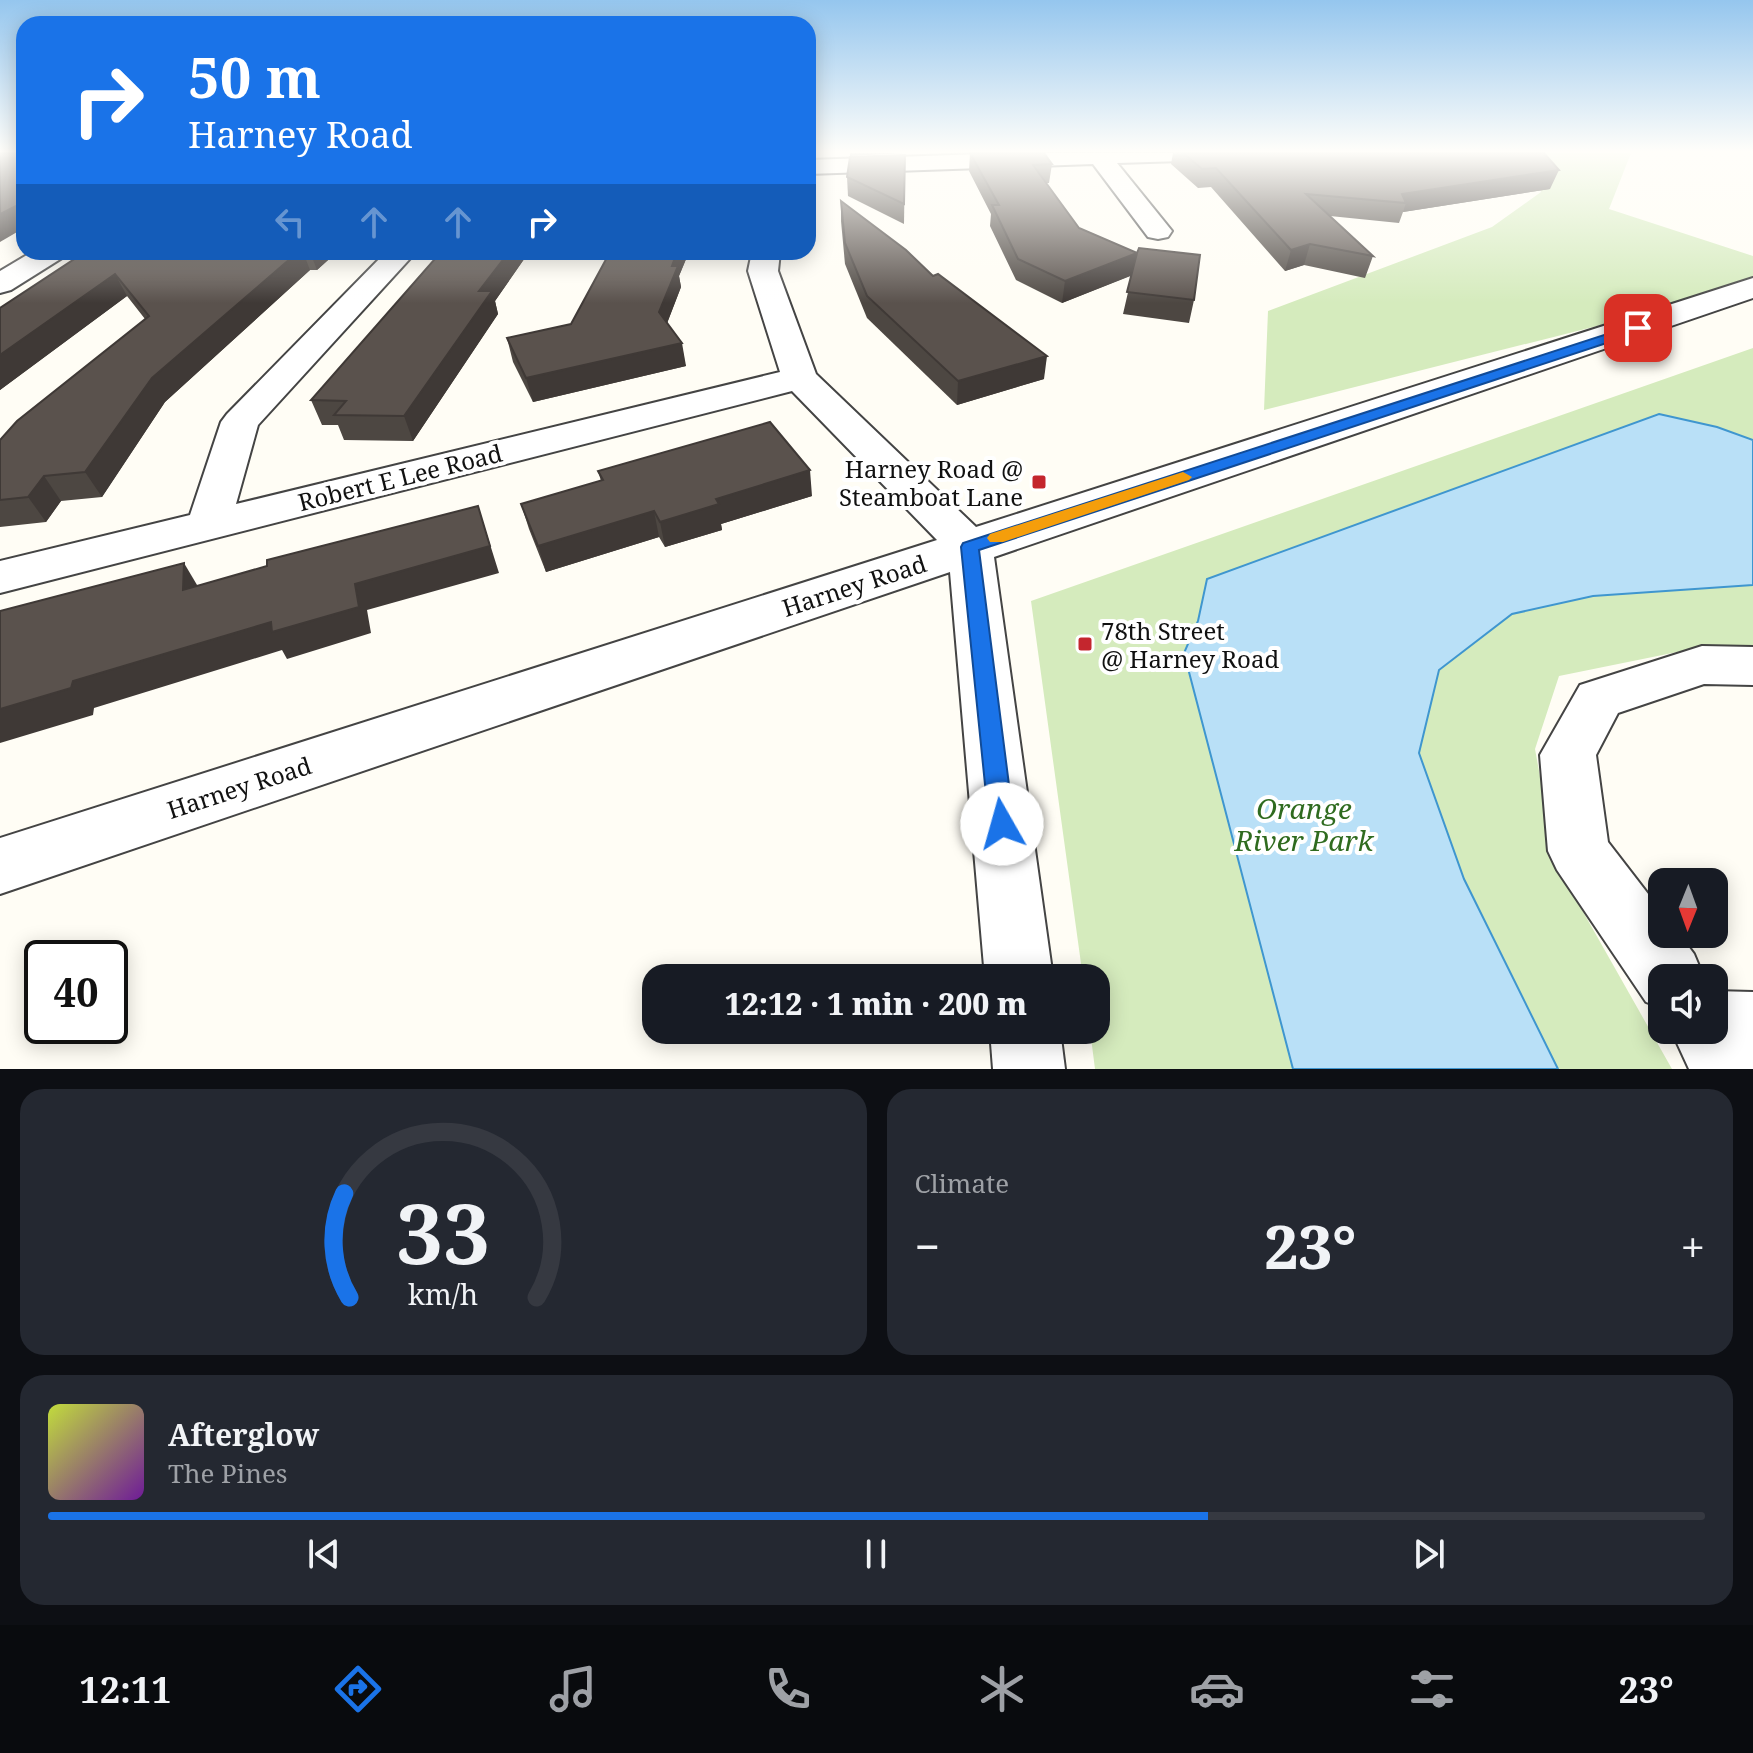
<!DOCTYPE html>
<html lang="en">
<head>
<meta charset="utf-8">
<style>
  :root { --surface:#171b24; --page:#242831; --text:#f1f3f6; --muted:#9ea1a6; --line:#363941; --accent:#1a73e8 }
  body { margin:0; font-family:"Noto Serif",serif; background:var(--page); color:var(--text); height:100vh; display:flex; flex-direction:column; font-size:30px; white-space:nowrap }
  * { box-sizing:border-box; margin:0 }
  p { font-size:26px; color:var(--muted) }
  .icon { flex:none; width:44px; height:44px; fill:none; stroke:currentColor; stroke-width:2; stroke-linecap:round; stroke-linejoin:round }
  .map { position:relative; height:1069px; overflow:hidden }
  .details { display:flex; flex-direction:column; gap:20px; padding:20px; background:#0d0f14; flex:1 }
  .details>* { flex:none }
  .banner { position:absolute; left:16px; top:16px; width:800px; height:244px; border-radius:24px; box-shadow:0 4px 20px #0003; background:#1a73e8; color:#fff; overflow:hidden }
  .needle { width:52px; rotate:181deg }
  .tools { position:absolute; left:1648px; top:868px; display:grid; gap:16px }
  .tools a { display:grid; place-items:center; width:80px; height:80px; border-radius:16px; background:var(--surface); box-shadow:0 4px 20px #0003; font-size:40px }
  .speed { position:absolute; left:24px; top:940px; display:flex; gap:16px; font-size:40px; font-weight:700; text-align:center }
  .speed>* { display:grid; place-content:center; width:104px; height:104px; border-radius:50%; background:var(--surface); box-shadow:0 4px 20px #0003; line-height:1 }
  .speed .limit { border:4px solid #111; border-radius:12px; background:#fff; color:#111 }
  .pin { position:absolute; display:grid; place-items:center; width:68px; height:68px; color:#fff; margin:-34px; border-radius:16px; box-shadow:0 4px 12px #0006 }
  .me { position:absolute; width:88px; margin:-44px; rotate:353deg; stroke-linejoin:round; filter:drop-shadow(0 0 6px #0008) }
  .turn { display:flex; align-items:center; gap:28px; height:168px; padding:0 40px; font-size:36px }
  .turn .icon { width:104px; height:104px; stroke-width:2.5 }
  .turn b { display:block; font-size:56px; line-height:68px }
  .lanes { display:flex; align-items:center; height:76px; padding:0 40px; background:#0003; justify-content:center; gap:40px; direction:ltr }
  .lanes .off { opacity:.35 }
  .big { font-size:60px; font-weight:800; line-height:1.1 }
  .details .tile { flex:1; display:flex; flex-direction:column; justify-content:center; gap:12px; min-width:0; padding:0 28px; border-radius:24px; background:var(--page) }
  .details .dial { align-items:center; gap:0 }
  .dial svg { height:208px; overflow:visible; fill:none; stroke:var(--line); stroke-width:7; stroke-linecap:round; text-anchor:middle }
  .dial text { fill:var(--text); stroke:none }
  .song { display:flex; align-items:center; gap:24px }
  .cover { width:96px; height:96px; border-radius:12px; background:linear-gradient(135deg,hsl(70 70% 55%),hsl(280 70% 35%)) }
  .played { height:8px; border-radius:4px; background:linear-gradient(90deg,var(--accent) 70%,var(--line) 70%) }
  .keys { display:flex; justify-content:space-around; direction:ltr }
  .heat { display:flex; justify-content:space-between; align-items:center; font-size:44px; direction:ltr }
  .details .tiles { flex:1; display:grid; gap:20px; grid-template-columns:1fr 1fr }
  .tile:last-child { grid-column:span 2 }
  .trip { position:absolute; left:642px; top:964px; width:468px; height:80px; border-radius:24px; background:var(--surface); box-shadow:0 4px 20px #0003; font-weight:800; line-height:80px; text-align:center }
  .tabs { display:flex; height:128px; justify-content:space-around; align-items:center; background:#090b0e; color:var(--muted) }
  .tabs .icon { width:56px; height:56px }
  .tabs .on { color:var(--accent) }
  .tabs b { font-size:36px; color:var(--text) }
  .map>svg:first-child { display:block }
  .green { fill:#d5ebbd }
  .water { fill:#b9e0f7; stroke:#3f96cf; stroke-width:2 }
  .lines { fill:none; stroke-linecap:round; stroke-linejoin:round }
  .minor-casing { stroke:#444; stroke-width:4 }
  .minor { fill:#fff; fill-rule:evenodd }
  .wall { fill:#4d4742 }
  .shaded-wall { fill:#3f3936 }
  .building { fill:#5a524d; stroke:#3f3936; stroke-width:2 }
  .route { fill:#1a73e8; stroke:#114b97; stroke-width:2 }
  .slow { fill:#f59e0b }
  .poi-dot { fill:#c4262e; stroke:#fff; stroke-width:3 }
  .labels { text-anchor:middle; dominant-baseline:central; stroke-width:8; stroke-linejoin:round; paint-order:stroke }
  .poi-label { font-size:24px; fill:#111; stroke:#fff; text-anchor:end }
  .street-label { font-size:24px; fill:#111; stroke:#fff }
  .near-park-label { font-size:28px; font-style:italic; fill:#2f6b1f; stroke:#fff }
</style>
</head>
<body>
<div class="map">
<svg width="1753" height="1069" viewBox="0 0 1753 1069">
  <rect width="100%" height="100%" fill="#fffdf5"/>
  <g class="green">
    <polygon points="1535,153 1631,153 1609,209 1753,256 1753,277 1680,305 1264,410 1268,311 1492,227 1541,192"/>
    <polygon points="1753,348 1753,651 1687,650 1559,676 1535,749 1556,864 1672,1069 1095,1069 1090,1030 1096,1030 1096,978 1083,978 1031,601"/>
  </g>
  <polygon class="water" points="1659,414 1717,427 1753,440 1753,585 1593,596 1512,614 1439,670 1419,753 1464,879 1558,1069 1293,1069 1184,653 1198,621 1207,579"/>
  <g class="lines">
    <defs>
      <g id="minor">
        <polygon points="1010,153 1226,153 1222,158 1214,160 1117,163 1172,231 1168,237 1158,239 1148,237 1093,164 808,174 808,160"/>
        <polygon points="32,252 66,252 62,258 11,290 0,293 0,271"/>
        <polygon points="386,252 416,252 258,425 236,504 780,372 748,271 752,252 780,252 778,271 816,374 976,527 1753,278 1753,298 994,557 1053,978 985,978 950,572 0,894 0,838 937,540 792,391 0,593 0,561 190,515 221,422 227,414"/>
        <polygon points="1702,646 1753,647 1753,685 1704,684 1618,713 1596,755 1608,842 1662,912 1662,934 1679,934 1694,954 1704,978 1662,978 1662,1008 1646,1002 1557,870 1548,851 1540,755 1580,685"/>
        <polygon points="1714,991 1753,992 1753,1069 1689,1069 1671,1030 1714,1030"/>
        <polygon points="990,1030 1060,1030 1065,1069 993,1069"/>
      </g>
    </defs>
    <use href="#minor" class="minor-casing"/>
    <use href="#minor" class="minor"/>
  </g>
  <g class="wall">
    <polygon points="850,153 905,153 850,156"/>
    <polygon points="970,153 1052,164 1049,183 1046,183 1079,228 1194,300 1189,323 1123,314 1132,275 1062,303 1016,280 990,226 991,214 969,171"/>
    <polygon points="1173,153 1544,153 1550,189 1403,212 1399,223 1330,216 1373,256 1365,278 1304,265 1285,271 1211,187 1198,188 1171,164"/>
    <polygon points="905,155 904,224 848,196 847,177"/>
    <polygon points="841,201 933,276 1044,379 957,405 867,318 845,264 841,221"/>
    <polygon points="85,252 337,252 317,270 310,270 165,402 102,497 61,501 46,522 0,527 0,440 145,319 127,296 0,390 0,308"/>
    <polygon points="441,252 529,252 495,301 498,314 413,441 344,440 338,425 322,425 311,400"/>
    <polygon points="610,252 689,252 679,276 681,287 667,323 686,366 533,402 513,362 507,338 571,324"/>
    <polygon points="598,471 812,496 721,524 722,530 665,547 659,537 546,572 529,529 521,504 601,481"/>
  </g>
  <g class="shaded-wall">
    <polygon points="1559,170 1550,189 1403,212 1406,203 1402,194"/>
    <polygon points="24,202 24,228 0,242 0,214"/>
    <polygon points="1310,244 1304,265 1285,271 1291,250"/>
    <polygon points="298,252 303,252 310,270 165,402 102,497 85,472 152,378"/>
    <polygon points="310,252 337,252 317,270"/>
    <polygon points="509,252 529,252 495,301 498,314 413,441 404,416 479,291"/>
    <polygon points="677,252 689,252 679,276 681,287 663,334 659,312 672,266"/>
    <polygon points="1137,253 1133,275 1062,303 1065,281"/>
    <polygon points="115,274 127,296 0,390 0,355"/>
    <polygon points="682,343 686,366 533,402 526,378"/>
    <polygon points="1047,356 1044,379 957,405 958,381"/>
    <polygon points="810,470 812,496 721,524 722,530 665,547 660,522 716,499"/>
    <polygon points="44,476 61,501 46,522 28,497"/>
    <polygon points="478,506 499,573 367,610 371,633 287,659 282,650 94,708 93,715 0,743 0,709 73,681 355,584"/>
    <polygon points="654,511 659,537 546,572 538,546"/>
    <polygon points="184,563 200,590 183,590"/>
  </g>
  <g class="building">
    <polygon points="0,153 24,153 24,202 0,214"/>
    <polygon points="970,153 1044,153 1052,164 1033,165 1079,228 1137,253 1139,248 1200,255 1194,300 1127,292 1137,253 1065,281 1018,259 992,205 999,205"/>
    <polygon points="1183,153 1544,153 1559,170 1402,194 1406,203 1306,194 1373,256 1310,244 1291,250 1216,168 1202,169"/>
    <polygon points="905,155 904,204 847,177 850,157"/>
    <polygon points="841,201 906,250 933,276 938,274 1047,356 958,381 867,296 845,243"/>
    <polygon points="85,252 298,252 152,378 85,472 44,476 28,497 0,500 0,440 17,421 149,316 115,274 0,355 0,308"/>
    <polygon points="441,252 509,252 479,291 492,291 404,416 334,415 346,401 311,400"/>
    <polygon points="610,252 677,252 672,266 678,266 659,312 682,343 526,378 507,338 571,324"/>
    <polygon points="770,422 810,470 716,499 719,504 660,522 654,511 538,546 521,504 603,480 598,471"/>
    <polygon points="478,506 490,546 355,584 359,607 272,632 271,622 73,681 71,688 0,709 0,611 184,563 183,590 267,566 267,560"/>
  </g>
  <linearGradient id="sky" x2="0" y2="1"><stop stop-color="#95c6ee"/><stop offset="0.5" stop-color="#fffefa"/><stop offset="1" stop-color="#fffefa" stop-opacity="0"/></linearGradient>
  <rect width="1753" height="303" fill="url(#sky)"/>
  <polygon class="route" points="1638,324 1643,325 1643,331 979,550 1014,824 1010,832 1002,835 993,832 989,824 961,547 963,543"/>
  <polygon class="slow" points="1183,472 1192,477 1189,480 1003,542 990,542 987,538 990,534"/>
  <g class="poi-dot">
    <rect x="1031" y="474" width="16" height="16" rx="4"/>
    <rect x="1077" y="636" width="16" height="16" rx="4"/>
  </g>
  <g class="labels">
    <g class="poi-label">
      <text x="1023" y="468">Harney Road @<tspan x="1023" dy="28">Steamboat Lane</tspan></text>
      <text x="1101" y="630" text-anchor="start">78th Street<tspan x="1101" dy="28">@ Harney Road</tspan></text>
    </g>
    <g class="street-label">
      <text transform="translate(400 477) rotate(-14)">Robert E Lee Road</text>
      <text transform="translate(854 585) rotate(-18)">Harney Road</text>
      <text transform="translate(239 787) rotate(-18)">Harney Road</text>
    </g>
    <g class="near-park-label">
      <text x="1304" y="808">Orange<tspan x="1304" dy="32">River Park</tspan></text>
    </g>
  </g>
</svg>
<div class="tools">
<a><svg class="needle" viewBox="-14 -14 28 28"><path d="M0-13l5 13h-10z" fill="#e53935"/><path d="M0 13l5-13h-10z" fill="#9ea1a6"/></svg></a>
<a><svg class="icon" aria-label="sound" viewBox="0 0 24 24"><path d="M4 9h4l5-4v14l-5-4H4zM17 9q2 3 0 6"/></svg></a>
</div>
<div class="speed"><div class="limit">40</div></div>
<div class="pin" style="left:1638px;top:328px;background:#d93025"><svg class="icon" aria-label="arrive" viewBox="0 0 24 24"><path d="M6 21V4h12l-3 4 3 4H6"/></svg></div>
<svg class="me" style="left:1002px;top:824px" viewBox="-20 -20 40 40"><circle r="19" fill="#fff"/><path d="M0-13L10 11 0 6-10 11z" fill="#1a73e8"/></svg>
<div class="trip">12:12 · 1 min · 200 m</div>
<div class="banner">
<div class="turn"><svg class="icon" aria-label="right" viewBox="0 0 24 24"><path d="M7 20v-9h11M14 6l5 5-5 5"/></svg><div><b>50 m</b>Harney Road</div></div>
<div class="lanes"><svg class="icon off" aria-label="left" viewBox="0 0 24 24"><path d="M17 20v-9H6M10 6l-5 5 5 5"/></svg><svg class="icon off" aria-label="ahead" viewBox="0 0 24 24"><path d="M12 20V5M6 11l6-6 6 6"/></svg><svg class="icon off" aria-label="ahead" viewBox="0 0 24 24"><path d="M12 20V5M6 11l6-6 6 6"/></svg><svg class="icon" aria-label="right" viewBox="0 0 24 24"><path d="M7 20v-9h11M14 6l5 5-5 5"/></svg></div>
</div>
</div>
<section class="details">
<div class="tiles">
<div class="tile dial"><svg viewBox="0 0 100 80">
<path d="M14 69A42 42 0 1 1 86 69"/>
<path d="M14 69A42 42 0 0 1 12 29" stroke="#1a73e8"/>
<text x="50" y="56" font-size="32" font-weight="700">33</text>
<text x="50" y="72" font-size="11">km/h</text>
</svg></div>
<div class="tile"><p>Climate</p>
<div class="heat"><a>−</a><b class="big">23°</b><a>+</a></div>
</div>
<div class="tile">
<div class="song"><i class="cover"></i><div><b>Afterglow</b><p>The Pines</p></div></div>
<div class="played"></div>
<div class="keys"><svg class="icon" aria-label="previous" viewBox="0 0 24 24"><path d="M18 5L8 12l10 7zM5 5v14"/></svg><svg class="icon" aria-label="pause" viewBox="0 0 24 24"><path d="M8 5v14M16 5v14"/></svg><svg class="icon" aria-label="next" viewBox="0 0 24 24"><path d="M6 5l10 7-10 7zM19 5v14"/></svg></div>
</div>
</div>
</section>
<nav class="tabs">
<b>12:11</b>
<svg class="icon on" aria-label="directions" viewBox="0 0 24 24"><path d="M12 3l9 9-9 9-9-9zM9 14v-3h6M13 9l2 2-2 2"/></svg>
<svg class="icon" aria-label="music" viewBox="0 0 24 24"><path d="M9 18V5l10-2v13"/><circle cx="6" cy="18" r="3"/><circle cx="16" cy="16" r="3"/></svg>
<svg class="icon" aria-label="phone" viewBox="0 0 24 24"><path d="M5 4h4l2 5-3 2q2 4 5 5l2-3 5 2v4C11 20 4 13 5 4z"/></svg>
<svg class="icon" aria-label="climate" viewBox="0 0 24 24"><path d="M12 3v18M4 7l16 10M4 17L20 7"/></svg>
<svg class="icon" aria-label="car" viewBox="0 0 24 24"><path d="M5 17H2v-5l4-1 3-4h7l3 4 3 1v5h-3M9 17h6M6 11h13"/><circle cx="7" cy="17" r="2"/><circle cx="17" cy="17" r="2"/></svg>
<svg class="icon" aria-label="filters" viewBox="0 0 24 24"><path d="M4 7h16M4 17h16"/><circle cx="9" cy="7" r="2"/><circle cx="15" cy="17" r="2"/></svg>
<b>23°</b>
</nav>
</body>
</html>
